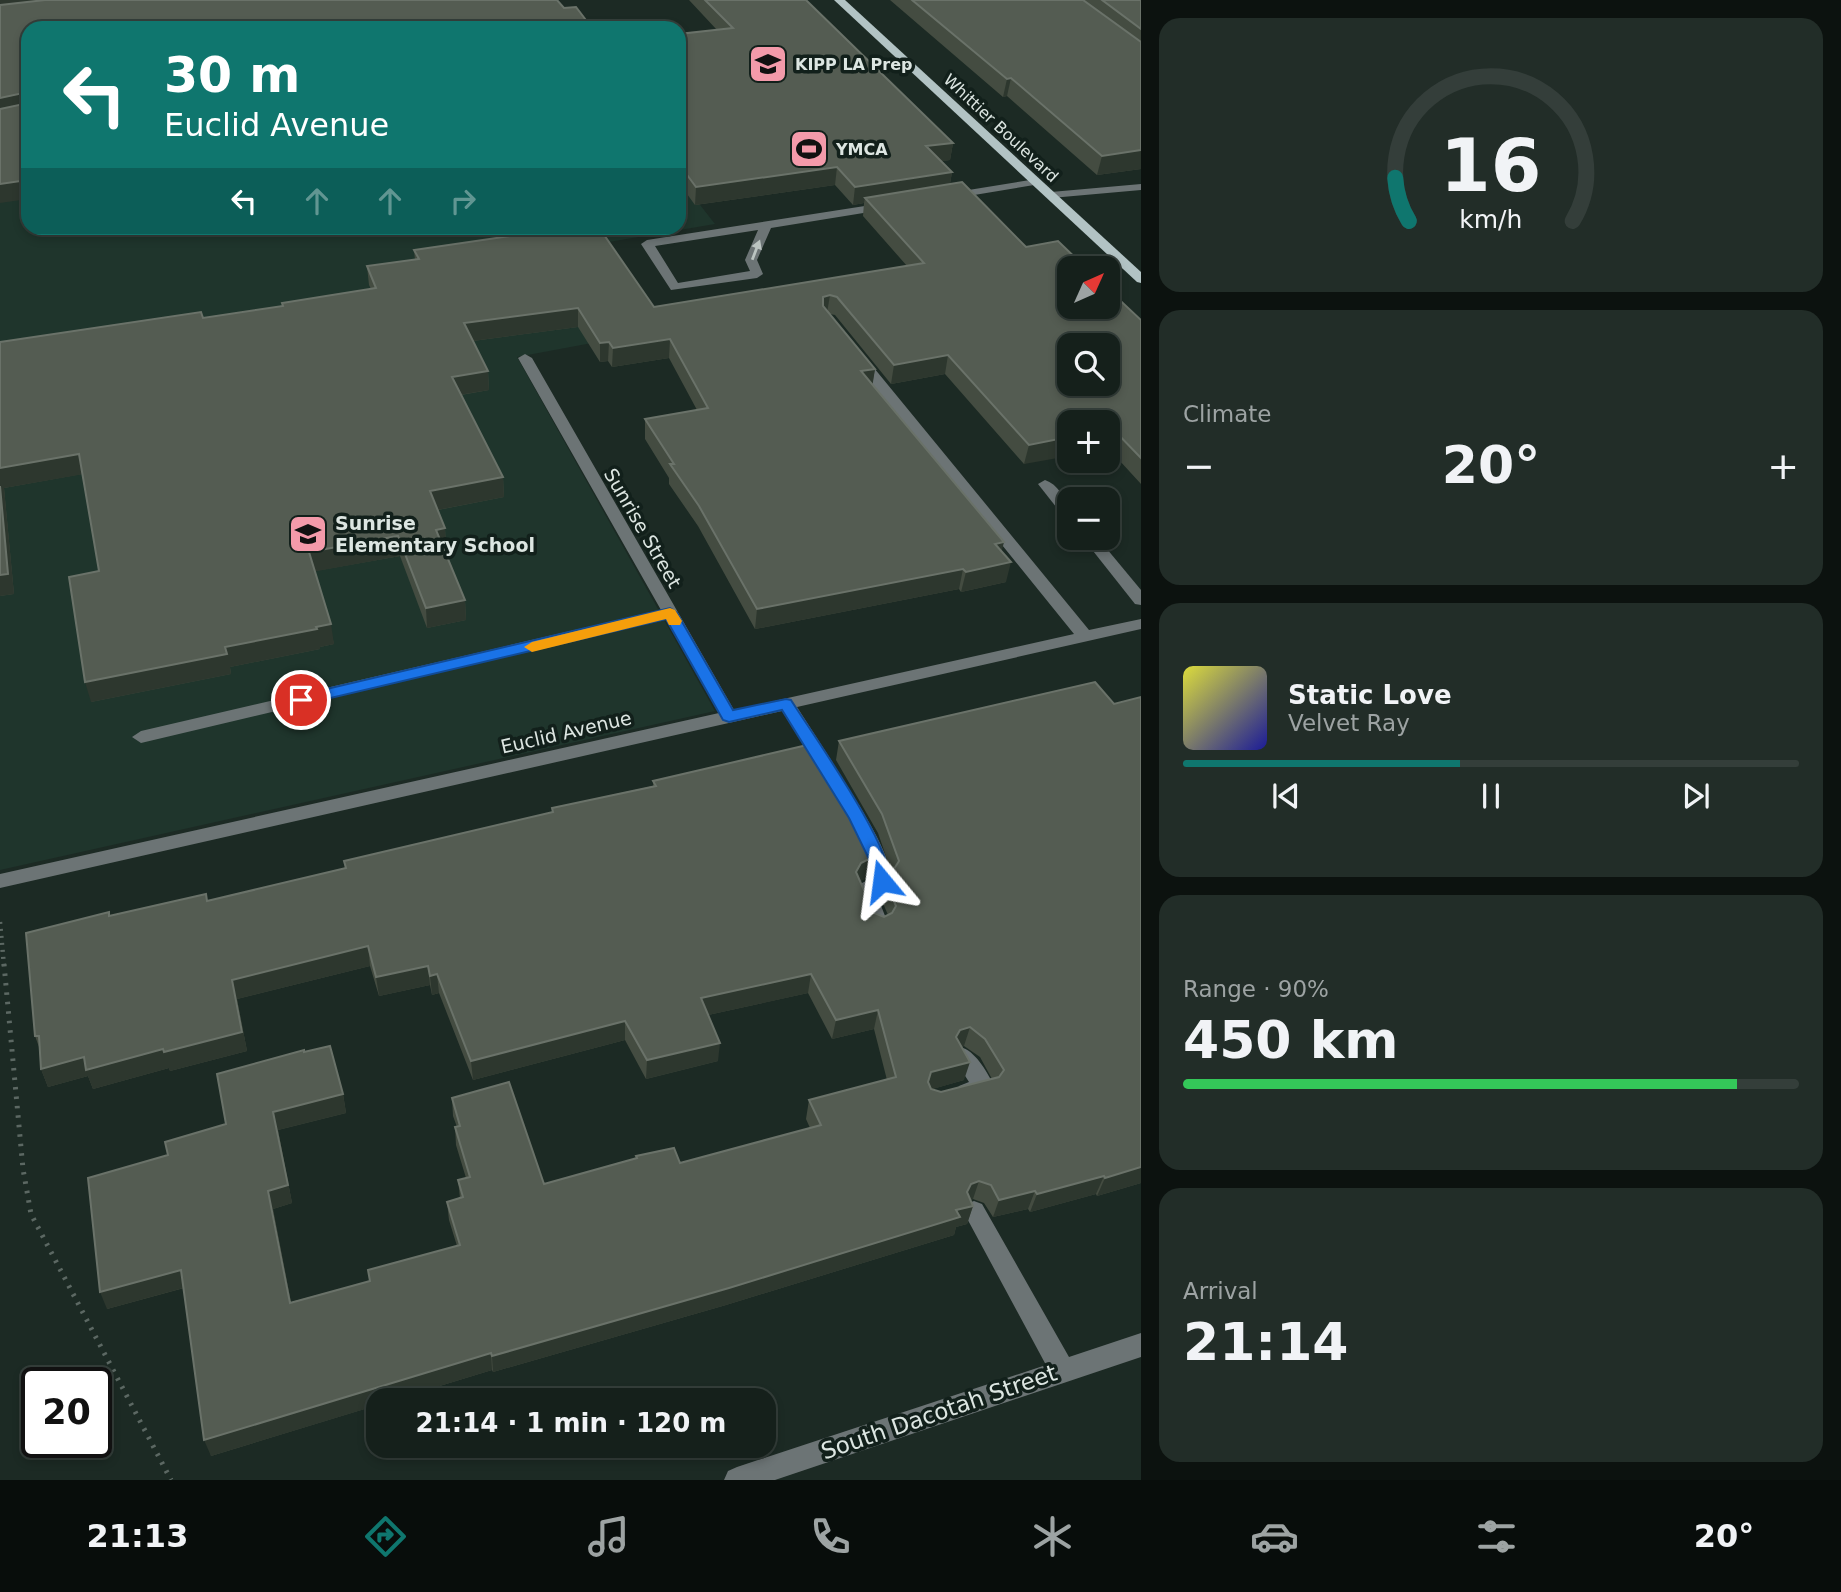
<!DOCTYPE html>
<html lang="en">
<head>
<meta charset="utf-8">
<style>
  :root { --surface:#15201b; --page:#222d28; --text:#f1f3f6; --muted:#9da3a3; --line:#343e3a; --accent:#0f766e }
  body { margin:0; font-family:"DejaVu Sans",sans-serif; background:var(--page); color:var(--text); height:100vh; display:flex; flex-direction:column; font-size:26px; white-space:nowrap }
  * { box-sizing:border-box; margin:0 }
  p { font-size:23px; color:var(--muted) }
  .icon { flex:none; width:38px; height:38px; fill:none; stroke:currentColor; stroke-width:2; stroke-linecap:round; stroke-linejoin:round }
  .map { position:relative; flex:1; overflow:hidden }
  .panel { display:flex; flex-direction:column; gap:18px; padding:18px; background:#0c120f; width:700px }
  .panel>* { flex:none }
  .top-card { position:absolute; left:21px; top:21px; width:665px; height:214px; border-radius:21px; box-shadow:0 4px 10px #0003,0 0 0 2px var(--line); background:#0f766e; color:#fff; overflow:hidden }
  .needle { width:46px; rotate:45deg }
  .buttons { position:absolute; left:1057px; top:256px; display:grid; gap:14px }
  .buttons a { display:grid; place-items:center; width:63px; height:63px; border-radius:14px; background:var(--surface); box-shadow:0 4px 10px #0003,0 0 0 2px var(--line); font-size:35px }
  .speed { position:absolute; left:21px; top:1367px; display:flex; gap:14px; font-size:35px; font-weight:700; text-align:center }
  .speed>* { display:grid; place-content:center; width:91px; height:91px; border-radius:50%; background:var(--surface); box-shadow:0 4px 10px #0003,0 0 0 2px var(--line); line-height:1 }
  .speed .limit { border:4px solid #111; border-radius:10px; background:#fff; color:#111 }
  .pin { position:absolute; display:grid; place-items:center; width:60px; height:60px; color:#fff; margin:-30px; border:4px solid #fff; border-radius:50%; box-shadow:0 2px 7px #0007 }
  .me { position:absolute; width:77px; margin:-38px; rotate:344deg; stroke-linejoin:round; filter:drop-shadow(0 0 5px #0008) }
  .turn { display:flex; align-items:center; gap:24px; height:147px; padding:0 28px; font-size:32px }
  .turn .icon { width:91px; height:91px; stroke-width:2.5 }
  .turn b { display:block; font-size:49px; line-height:60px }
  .lanes { display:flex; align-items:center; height:66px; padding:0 28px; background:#0003; justify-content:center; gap:35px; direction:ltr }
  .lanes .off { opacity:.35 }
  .big { font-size:52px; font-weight:600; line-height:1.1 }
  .panel .card { flex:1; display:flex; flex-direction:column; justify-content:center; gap:10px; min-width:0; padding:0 24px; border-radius:21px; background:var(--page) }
  .panel .dial { align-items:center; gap:0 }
  .dial svg { height:182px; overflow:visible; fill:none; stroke:var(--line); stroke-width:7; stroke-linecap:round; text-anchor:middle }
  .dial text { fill:var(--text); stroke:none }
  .song { display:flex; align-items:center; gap:21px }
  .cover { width:84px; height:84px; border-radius:10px; background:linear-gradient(135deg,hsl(60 70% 55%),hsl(240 70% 35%)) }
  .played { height:7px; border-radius:4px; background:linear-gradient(90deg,var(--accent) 45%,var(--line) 45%) }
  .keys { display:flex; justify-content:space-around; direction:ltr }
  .heat { display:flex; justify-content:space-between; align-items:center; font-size:38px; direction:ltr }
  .charge { height:10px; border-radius:5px; background:linear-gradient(90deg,#34c759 90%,var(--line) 0) }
  .trip { position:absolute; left:366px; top:1388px; width:410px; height:70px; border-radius:21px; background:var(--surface); box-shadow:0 4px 10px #0003,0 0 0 2px var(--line); font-weight:600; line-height:70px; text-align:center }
  .tabs { display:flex; height:112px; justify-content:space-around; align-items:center; background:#080d0b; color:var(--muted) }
  .tabs .icon { width:49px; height:49px }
  .tabs .current { color:var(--accent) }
  .tabs b { font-size:32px; color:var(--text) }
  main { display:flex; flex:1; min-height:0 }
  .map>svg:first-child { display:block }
  .built { fill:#1f352c }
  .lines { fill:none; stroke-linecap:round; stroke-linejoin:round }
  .path-far1 { stroke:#5c6863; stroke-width:4.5; stroke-dasharray:2 5; stroke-linecap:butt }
  .path { stroke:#5c6863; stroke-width:5; stroke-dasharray:2.5 7; stroke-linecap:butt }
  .minor { fill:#6c7475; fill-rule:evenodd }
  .major { fill:#b2c3c4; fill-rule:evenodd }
  .wall { fill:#444c41; fill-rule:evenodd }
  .shaded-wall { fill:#2d372e }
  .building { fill:#545c52; stroke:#6a7269; stroke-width:2; fill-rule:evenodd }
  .oneway { fill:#bbc4c1 }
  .route { fill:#1a73e8; stroke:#114b97; stroke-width:2 }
  .slow { fill:#f59e0b }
  .labels { text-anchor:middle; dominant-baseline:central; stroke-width:7; stroke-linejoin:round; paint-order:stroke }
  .far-poi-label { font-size:16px; font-weight:bold; fill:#dde6e2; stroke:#12201b; text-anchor:start }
  .far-street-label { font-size:16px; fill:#dde6e2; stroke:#12201b }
  .poi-label { font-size:19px; font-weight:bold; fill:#dde6e2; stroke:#12201b; text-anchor:start }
  .street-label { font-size:19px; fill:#dde6e2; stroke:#12201b }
  .near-street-label { font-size:23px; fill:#dde6e2; stroke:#12201b }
</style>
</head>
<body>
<main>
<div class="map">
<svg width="1141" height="1480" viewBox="0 0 1141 1480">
  <rect width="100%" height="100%" fill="#1c2a24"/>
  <polygon class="built" points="28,110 28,228 679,228 679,178 715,224 609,242 667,329 517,357 715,711 0,870 0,114"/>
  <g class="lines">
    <polyline class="path-far1" points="0,922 4,966"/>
    <polyline class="path" points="4,964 23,1169 31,1214 171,1480"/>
    <g class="minor">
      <polygon points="1036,179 1042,182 1040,184 950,199 944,196 950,193"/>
      <polygon points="1141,184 1141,190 1051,198 1045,195 1051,192"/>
      <path d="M 884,203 L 888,205 L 888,209 L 771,228 L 757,260 L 763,274 L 757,278 L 671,290 L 641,244 L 647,240 ZM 758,230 L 745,260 L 750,271 L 678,283 L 655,246 Z"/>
      <polygon points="525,354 532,358 734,710 1074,634 855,363 855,357 865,357 1089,630 1141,619 1141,629 797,707 833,763 830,767 818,767 782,711 0,888 0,874 719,713 666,619 141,743 132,737 141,731 661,610 518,358"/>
      <path d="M 1045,480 C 1060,485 1069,504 1069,519 L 1064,517 L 1038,484 Z"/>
      <polygon points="1082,537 1097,537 1141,590 1141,605 1135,604"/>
      <path d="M 853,803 L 859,805 C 867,819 898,869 890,884 C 887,888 880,891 876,893 L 889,926 L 886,931 L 879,934 L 872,931 L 855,890 L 858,885 L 872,878 L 870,861 L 844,810 L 847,805 Z"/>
      <path d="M 963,1048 C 977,1053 988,1074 995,1087 L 992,1093 L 967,1101 L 959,1098 L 956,1092 L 959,1086 L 969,1082 L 953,1057 L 956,1051 Z"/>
      <polygon points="974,1201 982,1204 1069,1357 1141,1333 1141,1357 775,1480 724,1480 728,1471 737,1467 1046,1365 963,1211 966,1204"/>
    </g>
    <polygon class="major" points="834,0 845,0 1141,272 1141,283 1137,282"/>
  </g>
  <g class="wall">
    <polygon points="689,0 806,0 953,143 950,160 941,161 952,172 950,184 1026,247 1141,320 1141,484 1108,448 1108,422 1024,464 945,374 891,384 835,315 830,314 875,369 872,385 1001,551 1006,582 961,592 959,589 755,629 698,526 669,484 669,478 645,439 645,419 697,410 669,358 612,367 608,361 600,362 578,327 473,341 488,371 489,390 461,395 503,477 504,497 438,510 445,528 446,548 444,549 465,600 466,620 427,628 400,556 315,571 334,644 320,647 320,649 230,667 231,674 91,702 99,571 82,474 4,488 14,594 0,596 0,342 203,318 282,306 282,303 371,289 369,285 367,266 415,260 414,250 654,307 907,266 863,216 864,203 853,205 835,185 695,205 679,183 679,34 717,30"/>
    <polygon points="890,0 1141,0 1141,169 1097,175 1007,96 1003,97"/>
    <path d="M 839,741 L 1141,1183 L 1097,1196 L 1096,1194 L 1030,1212 L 1028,1209 L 993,1217 L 984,1203 L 973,1199 L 970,1200 L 973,1206 L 967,1224 L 956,1227 L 954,1235 L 726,1305 L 493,1372 L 492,1370 L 211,1456 L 184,1288 L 107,1309 L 168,1155 L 226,1124 L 304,1052 L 343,1094 L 346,1113 L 278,1130 L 292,1203 L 273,1209 L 291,1302 L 370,1281 L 457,1246 L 449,1220 L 447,1202 L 460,1198 L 458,1180 L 466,1178 L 456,1145 L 455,1127 L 457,1127 L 453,1116 L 452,1098 L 544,1184 L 636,1158 L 636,1156 L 680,1163 L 810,1128 L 806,1119 L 809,1100 L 887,1080 L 874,1029 L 832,1039 L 808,993 L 708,1015 L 718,1061 L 646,1079 L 625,1040 L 473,1080 L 439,993 L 432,995 L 430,985 L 379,996 L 370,966 L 237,999 L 247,1051 L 170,1071 L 169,1068 L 93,1089 L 88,1076 L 48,1087 L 41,1069 L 39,1047 L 35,1036 L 110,916 L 207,901 L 345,868 L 344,861 L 552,812 L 552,808 L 653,786 L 653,781 L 873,857 L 869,877 L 860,881 L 874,913 L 884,917 L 888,915 L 879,894 L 883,875 L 891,871 L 878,833 L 836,760 ZM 964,1046 L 980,1057 L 992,1079 L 941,1092 L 932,1089 L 964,1080 L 961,1047 Z"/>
  </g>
  <g class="shaded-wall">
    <polygon points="0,0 92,0 0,10"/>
    <polygon points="1011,78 1007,96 1003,97 1007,79"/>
    <polygon points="23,93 28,110 0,116 0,98"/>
    <polygon points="953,143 950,160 924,164 926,146"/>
    <polygon points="1141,150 1141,169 1097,175 1102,156"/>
    <polygon points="837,167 835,185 695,205 696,187"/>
    <polygon points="952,172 949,190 865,198 864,203 853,205 855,187"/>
    <polygon points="28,180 28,199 0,203 0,184"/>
    <polygon points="830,295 827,313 821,315 823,297"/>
    <polygon points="578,308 578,327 465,342 464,323"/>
    <polygon points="670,339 669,358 612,367 613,348"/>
    <polygon points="609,342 608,361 600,362 600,343"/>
    <polygon points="948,355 945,374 891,384 894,365"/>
    <polygon points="875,369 872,388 861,371"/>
    <polygon points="488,371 489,390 453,396 452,377"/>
    <polygon points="1113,429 1108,448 1108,430"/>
    <polygon points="1069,437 1069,456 1024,464 1029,445"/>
    <polygon points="79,454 84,474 4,488 14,594 0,596 0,468"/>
    <polygon points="503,477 504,497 432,511 430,491"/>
    <polygon points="445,528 446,548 438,550 436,530"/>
    <polygon points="398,536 400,556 312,572 309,552"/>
    <polygon points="1004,542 999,562 995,544"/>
    <polygon points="1011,562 1006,582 961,592 966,572"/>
    <polygon points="963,569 959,589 755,629 757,609"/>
    <polygon points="465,600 466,620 427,628 426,608"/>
    <polygon points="331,624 334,644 320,647 320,649 230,667 231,674 91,702 85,682 225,647"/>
    <polygon points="873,857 869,877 857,883 856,872 861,863"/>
    <polygon points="368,946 370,966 237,999 247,1051 170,1071 169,1068 93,1089 88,1076 48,1087 41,1069 84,1057 163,1049 232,980"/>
    <polygon points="428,966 430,985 379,996 376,977"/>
    <polygon points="437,974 439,993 432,995 430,976"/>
    <polygon points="811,974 808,993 699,1017 701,998"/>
    <polygon points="878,1010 874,1029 832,1039 836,1020"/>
    <polygon points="625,1021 625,1040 473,1080 471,1061"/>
    <polygon points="970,1027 964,1046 955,1049 956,1037 960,1030"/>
    <polygon points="720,1043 718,1061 646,1079 647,1060"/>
    <polygon points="970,1062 964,1080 926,1091 931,1072"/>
    <polygon points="343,1094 346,1113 278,1130 292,1203 273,1209 294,1320 290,1303 268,1191 273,1112"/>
    <polygon points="1141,1167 1141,1183 1097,1196 1105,1178"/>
    <polygon points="1104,1176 1096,1194 1030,1212 1037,1194"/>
    <polygon points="979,1181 973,1199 965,1202 973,1206 967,1224 956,1227 954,1235 726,1305 493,1372 492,1356 956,1210 971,1184"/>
    <polygon points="1035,1191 1028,1209 993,1217 999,1200"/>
    <polygon points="181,1270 187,1287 107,1309 100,1292"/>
    <polygon points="491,1353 492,1370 394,1400 378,1400 378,1405 211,1456 204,1440"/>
  </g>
  <g class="building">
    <polygon points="45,0 557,0 564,8 576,7 592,28 621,25 624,28 28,28 28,180 0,184 0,109 24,104 27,96 23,93 0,98 0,5"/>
    <polygon points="705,0 806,0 953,143 926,146 952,172 855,187 837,167 696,187 679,164 679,34 733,28"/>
    <polygon points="912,0 1083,0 1141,42 1141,150 1102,156 1011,78 1007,79"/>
    <polygon points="1102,0 1141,0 1141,29"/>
    <path d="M 962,182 L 1026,247 L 1058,241 L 1086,268 L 1069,268 L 1069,306 L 1108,306 L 1108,289 L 1141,320 L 1141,458 L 1113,429 L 1108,430 L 1108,422 L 1069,422 L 1069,437 L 1029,445 L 948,355 L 894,365 L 837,297 L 830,295 L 823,297 L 823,306 L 875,369 L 861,371 L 1004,542 L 995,544 L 1011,562 L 966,572 L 963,569 L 757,609 L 699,506 L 670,464 L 674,464 L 645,419 L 708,408 L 670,339 L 613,348 L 609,342 L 600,343 L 578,308 L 464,323 L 488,371 L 452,377 L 503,477 L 430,491 L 445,528 L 436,530 L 465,600 L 426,608 L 398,536 L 309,552 L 331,624 L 316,627 L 317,629 L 225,647 L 227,654 L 85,682 L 69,577 L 99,571 L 79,454 L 0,468 L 0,342 L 201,312 L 203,318 L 283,306 L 282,303 L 376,288 L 367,266 L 419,259 L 414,250 L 565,228 L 578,228 L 581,231 L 600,229 L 654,307 L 924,263 L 865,198 ZM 1069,345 L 1108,345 L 1108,383 L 1069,383 Z"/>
    <polygon points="0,486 8,574 0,575"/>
    <path d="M 1095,682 L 1114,704 L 1141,697 L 1141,1167 L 1105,1178 L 1104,1176 L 1037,1194 L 1035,1191 L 999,1200 L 991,1185 L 979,1181 L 971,1184 L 967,1192 L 973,1206 L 956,1210 L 960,1217 L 729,1288 L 492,1356 L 491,1353 L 204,1440 L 181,1270 L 100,1292 L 88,1178 L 168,1155 L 165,1142 L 226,1124 L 217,1074 L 304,1050 L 304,1052 L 330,1046 L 343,1094 L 273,1112 L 288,1185 L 268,1191 L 290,1303 L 370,1281 L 368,1270 L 460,1245 L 447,1202 L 463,1197 L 458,1180 L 470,1177 L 455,1127 L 460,1126 L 452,1098 L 509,1082 L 544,1184 L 637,1158 L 636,1156 L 674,1148 L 680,1163 L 821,1125 L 809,1100 L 896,1077 L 878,1010 L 836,1020 L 811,974 L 701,998 L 720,1043 L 647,1060 L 625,1021 L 471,1061 L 437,974 L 430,976 L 428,966 L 376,977 L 368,946 L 232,980 L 242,1032 L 164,1052 L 163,1049 L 86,1070 L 84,1057 L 41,1069 L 39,1036 L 35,1036 L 26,933 L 109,912 L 109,916 L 206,894 L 207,901 L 346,868 L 344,861 L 553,812 L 552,808 L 656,786 L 653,781 L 816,743 L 847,793 L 866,836 L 873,857 L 861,863 L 856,872 L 874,913 L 884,917 L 892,913 L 896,906 L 883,875 L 894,869 L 899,861 L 882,814 L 839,741 ZM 970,1027 L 985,1039 L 1004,1070 L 999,1077 L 941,1092 L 931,1089 L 928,1082 L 931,1072 L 970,1062 L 956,1037 L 960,1030 Z"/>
  </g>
  <defs><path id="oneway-solid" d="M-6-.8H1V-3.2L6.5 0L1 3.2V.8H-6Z" transform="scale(1.75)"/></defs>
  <use class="oneway" href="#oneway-solid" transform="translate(756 250) rotate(-69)"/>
  <path class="route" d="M 670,608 L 677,613 L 733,710 L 786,699 L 791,700 C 809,729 902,859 888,885 L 876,885 L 870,861 L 849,818 L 782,710 L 729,722 L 723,720 L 666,619 L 301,705 L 294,700 L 301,695 Z"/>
  <polygon class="slow" points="670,608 675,610 682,621 680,625 669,625 666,619 532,652 524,647 532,642"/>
  <defs>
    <symbol id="school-square" viewBox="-11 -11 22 22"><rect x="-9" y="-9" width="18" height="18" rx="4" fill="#f39aaa" stroke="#12201b"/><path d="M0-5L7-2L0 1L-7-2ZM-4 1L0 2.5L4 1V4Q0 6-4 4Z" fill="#111"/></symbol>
    <symbol id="stadium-square" viewBox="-11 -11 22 22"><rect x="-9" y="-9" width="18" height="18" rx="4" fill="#f39aaa" stroke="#12201b"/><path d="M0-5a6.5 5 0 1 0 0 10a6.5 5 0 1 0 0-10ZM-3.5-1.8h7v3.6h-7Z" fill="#111"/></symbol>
  </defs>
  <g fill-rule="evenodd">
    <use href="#school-square" x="746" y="42" width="44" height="44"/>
    <use href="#stadium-square" x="787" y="127" width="44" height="44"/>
    <use href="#school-square" x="286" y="512" width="44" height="44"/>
  </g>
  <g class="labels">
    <g class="far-poi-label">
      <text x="795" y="64">KIPP LA Prep</text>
      <text x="836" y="149">YMCA</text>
    </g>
    <g class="far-street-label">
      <text transform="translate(1001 128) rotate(43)">Whittier Boulevard</text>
    </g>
    <g class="poi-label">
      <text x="335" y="523">Sunrise<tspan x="335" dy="22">Elementary School</tspan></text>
    </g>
    <g class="street-label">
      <text transform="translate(643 528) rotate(60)">Sunrise Street</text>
      <text transform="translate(566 732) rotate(-13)">Euclid Avenue</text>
    </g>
    <g class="near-street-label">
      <text transform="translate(939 1412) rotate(-19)">South Dacotah Street</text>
    </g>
  </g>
</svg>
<div class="buttons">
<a><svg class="needle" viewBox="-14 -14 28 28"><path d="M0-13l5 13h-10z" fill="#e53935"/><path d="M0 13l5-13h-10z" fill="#9da3a3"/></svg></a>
<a><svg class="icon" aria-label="search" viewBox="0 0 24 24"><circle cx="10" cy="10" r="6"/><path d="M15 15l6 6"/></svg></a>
<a>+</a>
<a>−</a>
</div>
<div class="speed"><div class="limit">20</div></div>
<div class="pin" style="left:301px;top:700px;background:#d93025"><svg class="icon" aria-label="arrive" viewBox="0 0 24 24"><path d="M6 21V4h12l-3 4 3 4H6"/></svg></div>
<svg class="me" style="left:882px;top:881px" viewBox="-20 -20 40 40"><path d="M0-17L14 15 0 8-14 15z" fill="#1a73e8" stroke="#fff" stroke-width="4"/></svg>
<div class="trip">21:14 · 1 min · 120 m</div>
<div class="top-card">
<div class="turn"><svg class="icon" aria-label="left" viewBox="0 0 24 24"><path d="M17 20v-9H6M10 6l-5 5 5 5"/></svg><div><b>30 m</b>Euclid Avenue</div></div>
<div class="lanes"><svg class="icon" aria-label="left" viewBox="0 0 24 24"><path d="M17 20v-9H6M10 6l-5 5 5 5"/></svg><svg class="icon off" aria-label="ahead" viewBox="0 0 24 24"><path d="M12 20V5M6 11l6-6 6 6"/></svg><svg class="icon off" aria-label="ahead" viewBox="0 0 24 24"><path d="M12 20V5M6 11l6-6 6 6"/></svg><svg class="icon off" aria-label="right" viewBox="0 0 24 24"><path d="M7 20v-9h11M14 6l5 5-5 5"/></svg></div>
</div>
</div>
<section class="panel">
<div class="card dial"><svg viewBox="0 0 100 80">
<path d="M14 69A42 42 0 1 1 86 69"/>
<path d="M14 69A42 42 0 0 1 8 50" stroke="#0f766e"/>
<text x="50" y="56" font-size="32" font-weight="700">16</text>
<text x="50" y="72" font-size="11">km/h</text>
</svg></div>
<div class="card"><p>Climate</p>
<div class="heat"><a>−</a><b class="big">20°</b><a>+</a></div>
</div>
<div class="card">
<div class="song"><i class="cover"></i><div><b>Static Love</b><p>Velvet Ray</p></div></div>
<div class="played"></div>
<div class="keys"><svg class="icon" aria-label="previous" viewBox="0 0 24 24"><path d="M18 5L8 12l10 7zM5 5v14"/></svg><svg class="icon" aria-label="pause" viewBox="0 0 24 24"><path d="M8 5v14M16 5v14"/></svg><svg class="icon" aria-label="next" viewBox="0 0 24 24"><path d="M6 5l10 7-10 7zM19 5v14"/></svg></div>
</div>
<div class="card"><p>Range · 90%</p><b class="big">450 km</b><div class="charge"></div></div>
<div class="card"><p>Arrival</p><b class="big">21:14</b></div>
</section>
</main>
<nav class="tabs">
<b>21:13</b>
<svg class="icon current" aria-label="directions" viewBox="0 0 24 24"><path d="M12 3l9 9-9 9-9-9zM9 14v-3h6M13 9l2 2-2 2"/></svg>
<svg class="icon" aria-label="music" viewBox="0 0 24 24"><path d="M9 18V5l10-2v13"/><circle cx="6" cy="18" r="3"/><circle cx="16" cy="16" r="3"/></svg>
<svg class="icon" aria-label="phone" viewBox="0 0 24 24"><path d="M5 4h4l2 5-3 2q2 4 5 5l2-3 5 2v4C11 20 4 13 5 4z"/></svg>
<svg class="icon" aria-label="climate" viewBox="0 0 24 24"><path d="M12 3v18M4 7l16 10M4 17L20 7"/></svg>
<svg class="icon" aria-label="car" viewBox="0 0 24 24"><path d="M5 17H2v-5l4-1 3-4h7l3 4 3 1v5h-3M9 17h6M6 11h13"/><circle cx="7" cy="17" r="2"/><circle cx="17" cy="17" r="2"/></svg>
<svg class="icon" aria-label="filters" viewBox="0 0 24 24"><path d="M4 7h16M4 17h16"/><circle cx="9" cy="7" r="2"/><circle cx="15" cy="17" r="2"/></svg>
<b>20°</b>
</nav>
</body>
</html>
